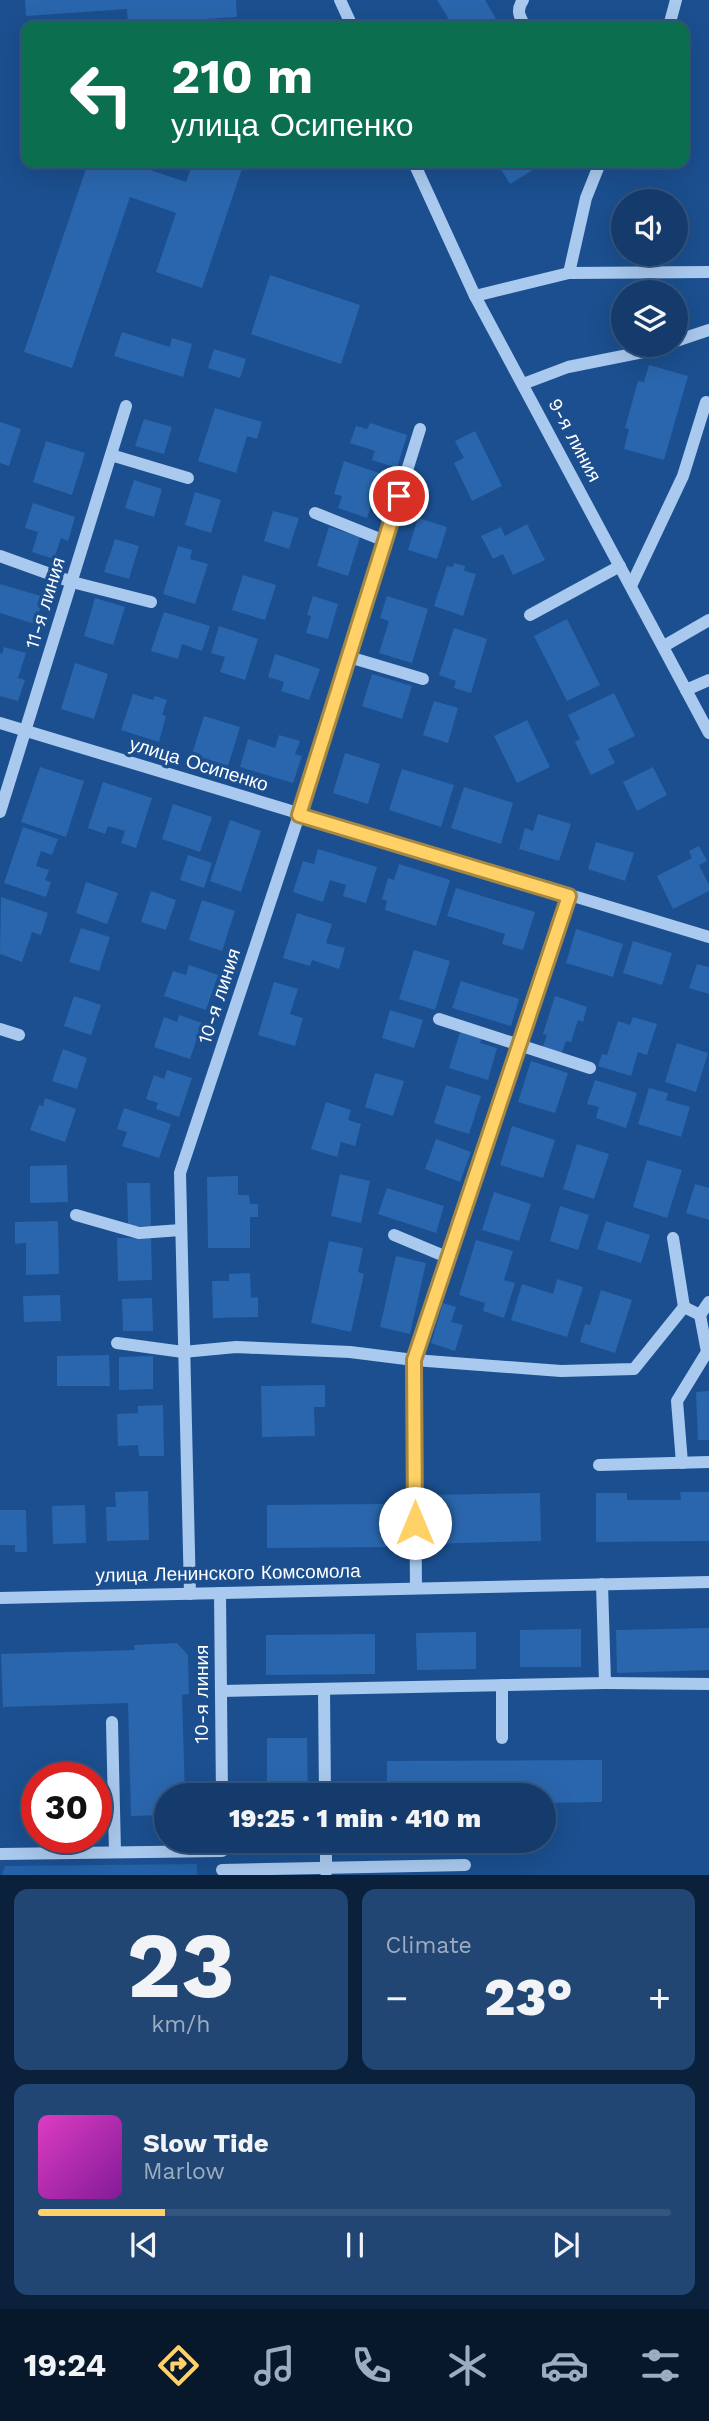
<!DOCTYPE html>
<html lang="en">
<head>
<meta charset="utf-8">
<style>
  :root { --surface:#143b6b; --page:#214673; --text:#f1f3f6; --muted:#9dadc1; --line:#33557e; --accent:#ffd166 }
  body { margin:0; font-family:"Work Sans",sans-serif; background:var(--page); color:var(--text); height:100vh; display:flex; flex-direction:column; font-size:26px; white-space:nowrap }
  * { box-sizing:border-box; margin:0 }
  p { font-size:23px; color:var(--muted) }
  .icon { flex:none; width:38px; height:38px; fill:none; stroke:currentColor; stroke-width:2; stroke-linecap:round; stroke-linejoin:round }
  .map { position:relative; height:1875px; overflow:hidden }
  .sheet { display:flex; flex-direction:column; gap:14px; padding:14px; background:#0b203b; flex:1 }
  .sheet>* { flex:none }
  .guide { position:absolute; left:21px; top:21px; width:668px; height:147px; border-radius:14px; box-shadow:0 7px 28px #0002,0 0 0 2px var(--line); background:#0b6e4f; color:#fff; overflow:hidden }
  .controls { position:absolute; left:611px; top:189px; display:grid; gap:14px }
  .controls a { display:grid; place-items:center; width:77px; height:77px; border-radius:50%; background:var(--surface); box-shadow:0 7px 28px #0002,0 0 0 2px var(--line); font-size:35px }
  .speed { position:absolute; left:21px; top:1762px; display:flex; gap:14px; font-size:35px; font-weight:700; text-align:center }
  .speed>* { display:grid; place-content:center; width:91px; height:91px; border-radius:50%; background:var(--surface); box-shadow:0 7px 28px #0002,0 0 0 2px var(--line); line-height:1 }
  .speed .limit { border:10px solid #d22; background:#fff; color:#111 }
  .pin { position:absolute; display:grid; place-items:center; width:60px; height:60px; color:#fff; margin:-30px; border:4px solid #fff; border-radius:50%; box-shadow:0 2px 7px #0007 }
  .me { position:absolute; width:77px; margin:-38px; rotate:0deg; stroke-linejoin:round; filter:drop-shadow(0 0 5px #0008) }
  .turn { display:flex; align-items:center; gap:24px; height:147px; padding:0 35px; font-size:32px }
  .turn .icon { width:91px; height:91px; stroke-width:2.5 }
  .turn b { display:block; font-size:49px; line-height:60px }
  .big { font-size:52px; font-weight:800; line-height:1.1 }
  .sheet .tile { flex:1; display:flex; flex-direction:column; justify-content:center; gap:10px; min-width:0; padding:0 24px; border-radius:14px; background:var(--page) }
  .sheet .dial { align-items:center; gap:0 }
  .dial b { font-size:91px; line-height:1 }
  .song { display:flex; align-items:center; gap:21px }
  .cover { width:84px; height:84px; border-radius:10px; background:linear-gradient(135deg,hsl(310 70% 55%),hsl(290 70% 35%)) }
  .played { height:7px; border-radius:4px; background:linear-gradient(90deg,var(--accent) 20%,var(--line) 20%) }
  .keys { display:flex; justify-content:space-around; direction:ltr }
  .heat { display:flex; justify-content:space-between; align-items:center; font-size:38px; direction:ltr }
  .sheet .tiles { flex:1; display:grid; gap:14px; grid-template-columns:1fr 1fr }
  .tile:last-child { grid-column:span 2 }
  .trip { position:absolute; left:154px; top:1783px; width:402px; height:70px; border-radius:35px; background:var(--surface); box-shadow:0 7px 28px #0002,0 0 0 2px var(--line); font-weight:800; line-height:70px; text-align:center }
  .tabs { display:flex; height:112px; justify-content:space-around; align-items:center; background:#08182b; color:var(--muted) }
  .tabs .icon { width:49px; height:49px }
  .tabs .on { color:var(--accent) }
  .tabs b { font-size:32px; color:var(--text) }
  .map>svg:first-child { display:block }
  .green { fill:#2461a8 }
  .building { fill:#2a66ad }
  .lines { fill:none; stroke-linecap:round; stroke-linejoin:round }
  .minor { stroke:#a9c9ee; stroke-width:12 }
  .route-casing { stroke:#a68842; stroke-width:18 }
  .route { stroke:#ffd166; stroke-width:12 }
  .labels { text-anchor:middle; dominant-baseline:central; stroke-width:7; stroke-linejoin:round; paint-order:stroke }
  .street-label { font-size:19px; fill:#fff; stroke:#1b4f8f }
</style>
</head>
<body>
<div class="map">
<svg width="709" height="1875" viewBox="0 0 709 1875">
  <rect width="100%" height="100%" fill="#1b4f8f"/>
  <polygon class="green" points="197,1864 197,1875 2,1875 5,1866"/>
  <g class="building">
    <polygon points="25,0 236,0 237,17 128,24 127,9 26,16"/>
    <polygon points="437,0 485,0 496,19 487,26 453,26"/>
    <polygon points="88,163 142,163 141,167 186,182 193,163 244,163 202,288 156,272 176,213 130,197 72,368 24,352"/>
    <polygon points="497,163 544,163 510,184"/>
    <polygon points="270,275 360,305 341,364 251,334"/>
    <polygon points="122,332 170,347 172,338 192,344 183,377 114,356"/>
    <polygon points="214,349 246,359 240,378 208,368"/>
    <polygon points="649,365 688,376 664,460 624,449 629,429 625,428 638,381 644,382"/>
    <polygon points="215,408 262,422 257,439 247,436 236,473 198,461"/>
    <polygon points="144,419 172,427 164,454 135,446"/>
    <polygon points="0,422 21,429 9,466 0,463"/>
    <polygon points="370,423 407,435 397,468 372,460 375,451 350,443 356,426 367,429"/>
    <polygon points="475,431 502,486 472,501 454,463 464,458 455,441"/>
    <polygon points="46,441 85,453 72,495 33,482"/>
    <polygon points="344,461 382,474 367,518 338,508 342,496 334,494"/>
    <polygon points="134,480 162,489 154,517 125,508"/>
    <polygon points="195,492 221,500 211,533 185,525"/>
    <polygon points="33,503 75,517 68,541 61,538 54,559 32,552 38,532 25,528"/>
    <polygon points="273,511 299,518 289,549 264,541"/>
    <polygon points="418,518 447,527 437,559 408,550"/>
    <polygon points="527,524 545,560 513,575 503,554 493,559 481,536 501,527 505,536"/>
    <polygon points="329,527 360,537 348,576 317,566"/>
    <polygon points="115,539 139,546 129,579 104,572"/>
    <polygon points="178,546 192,550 190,559 208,564 195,604 163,594"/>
    <polygon points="454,563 465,566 464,571 476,574 463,616 434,606 447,566 453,567"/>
    <polygon points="243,575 276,585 265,620 232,610"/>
    <polygon points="0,584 44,597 35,624 0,613"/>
    <polygon points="313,596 338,604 328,639 306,633 311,616 307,615"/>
    <polygon points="387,596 428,609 412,663 379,653 389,621 380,618"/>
    <polygon points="95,598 125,607 113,645 84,636"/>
    <polygon points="164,612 210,626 202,651 182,644 178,659 151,651"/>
    <polygon points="567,619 600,685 567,701 534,636"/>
    <polygon points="219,626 258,639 245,680 220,672 225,657 211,653"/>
    <polygon points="454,628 487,639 471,693 454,688 456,681 439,675"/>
    <polygon points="4,647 26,653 18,678 25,680 18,701 0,696 0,653 2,654"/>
    <polygon points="275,654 320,669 309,700 281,691 284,682 268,677"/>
    <polygon points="75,663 108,674 94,719 61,709"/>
    <polygon points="372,674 412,686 402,719 362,706"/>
    <polygon points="614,693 635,736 608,749 615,763 591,775 575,742 580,739 568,715"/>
    <polygon points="133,694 153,700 155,696 167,700 162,715 166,716 159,742 121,730"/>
    <polygon points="434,701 458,708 448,743 423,735"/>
    <polygon points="204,716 240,727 228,766 192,754"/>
    <polygon points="527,720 550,767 517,783 494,736"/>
    <polygon points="279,735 300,741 295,754 302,756 293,783 240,767 248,739 275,748"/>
    <polygon points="345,753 380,764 368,804 333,793"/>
    <polygon points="40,767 84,781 66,837 21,822"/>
    <polygon points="653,767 667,795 637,811 623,782"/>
    <polygon points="402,769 454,785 441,827 389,810"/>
    <polygon points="103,782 152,798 136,848 121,843 125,831 108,826 105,834 88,828"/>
    <polygon points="464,787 513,803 501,844 451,828"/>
    <polygon points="173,804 212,817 200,852 162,839"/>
    <polygon points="538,814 571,824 559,861 519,849 525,828 533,831"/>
    <polygon points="230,820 261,831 241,892 210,881"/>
    <polygon points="23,827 58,839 52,855 41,851 36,866 49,870 45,880 51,882 46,897 4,883"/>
    <polygon points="596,842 634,853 625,881 588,869"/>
    <polygon points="699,846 707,861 699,865 709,885 709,891 673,909 657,876 692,858 689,851"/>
    <polygon points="318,849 377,867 366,903 343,896 346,885 330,880 323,902 293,892 303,861 314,864"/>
    <polygon points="188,855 212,863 204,888 180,880"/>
    <polygon points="399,864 450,880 436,926 385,910 387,901 382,899 388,878 394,880"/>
    <polygon points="86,882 118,893 107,924 76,913"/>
    <polygon points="456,888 535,912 523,950 502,944 505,934 447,916"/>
    <polygon points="151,891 176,900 166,930 141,922"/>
    <polygon points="1,897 48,913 41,935 32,932 22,962 0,954"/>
    <polygon points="202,900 235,911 222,951 189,940"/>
    <polygon points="297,913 332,924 326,943 345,948 339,969 312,960 310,966 283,958"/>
    <polygon points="81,928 110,937 99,971 69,962"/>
    <polygon points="576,929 623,944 613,977 566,963"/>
    <polygon points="633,941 672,953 662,985 623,973"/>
    <polygon points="414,950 450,961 435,1010 399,999"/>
    <polygon points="697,964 709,967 709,994 689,988"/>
    <polygon points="189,965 218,975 206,1010 164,996 173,971 186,975"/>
    <polygon points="461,981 519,999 511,1026 452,1008"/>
    <polygon points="274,982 298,989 290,1014 303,1018 295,1046 258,1035"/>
    <polygon points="74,996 101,1005 91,1035 64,1026"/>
    <polygon points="555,996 587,1007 583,1022 578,1020 571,1042 566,1041 561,1055 542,1049 547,1035 543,1034"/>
    <polygon points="390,1010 423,1020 414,1048 382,1038"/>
    <polygon points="179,1015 202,1023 190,1059 154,1047 164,1017 177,1022"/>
    <polygon points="633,1017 657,1024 647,1055 638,1052 631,1076 598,1066 602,1054 607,1055 618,1021 630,1025"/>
    <polygon points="461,1029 483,1036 480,1043 497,1048 488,1080 449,1068"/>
    <polygon points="677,1043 708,1053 696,1092 665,1082"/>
    <polygon points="63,1049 87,1058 77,1089 52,1081"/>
    <polygon points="531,1061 568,1073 555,1113 518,1102"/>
    <polygon points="167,1070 192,1078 179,1117 156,1109 158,1103 146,1099 154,1075 164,1079"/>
    <polygon points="375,1073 404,1081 393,1116 365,1107"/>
    <polygon points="595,1080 637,1093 626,1128 596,1118 599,1107 587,1104"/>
    <polygon points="446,1085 481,1096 469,1134 434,1123"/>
    <polygon points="649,1088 668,1093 666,1100 690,1107 681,1137 638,1124"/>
    <polygon points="45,1098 76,1109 65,1142 30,1130 39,1105 43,1106"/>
    <polygon points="326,1102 351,1110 348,1120 361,1124 355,1146 341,1142 337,1157 311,1149"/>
    <polygon points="124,1108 171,1124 159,1158 122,1146 127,1132 117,1129"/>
    <polygon points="512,1126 555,1140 543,1178 500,1165"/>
    <polygon points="436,1139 471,1152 460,1182 425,1169"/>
    <polygon points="577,1144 609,1154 594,1199 563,1189"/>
    <polygon points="647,1160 682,1170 667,1218 633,1207"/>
    <polygon points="67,1165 68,1202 30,1203 30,1166"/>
    <polygon points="340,1174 370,1181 361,1223 331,1216"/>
    <polygon points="238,1176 238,1195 249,1195 250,1204 258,1204 258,1217 250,1217 250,1248 208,1248 207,1177"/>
    <polygon points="127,1183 150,1183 151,1226 128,1226"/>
    <polygon points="695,1184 709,1188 709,1220 686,1213"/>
    <polygon points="387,1188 444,1206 436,1233 378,1214"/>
    <polygon points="494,1192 531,1204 519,1241 482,1230"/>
    <polygon points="560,1206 589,1215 578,1250 550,1241"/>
    <polygon points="58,1221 59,1274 26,1275 26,1243 15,1244 15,1222"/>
    <polygon points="606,1221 650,1235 641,1263 597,1249"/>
    <polygon points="117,1238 151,1238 152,1280 118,1281"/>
    <polygon points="476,1240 513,1251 504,1280 515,1283 504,1318 483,1311 485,1303 459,1295"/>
    <polygon points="329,1241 363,1248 358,1272 364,1274 351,1332 311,1323"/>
    <polygon points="396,1256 426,1263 410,1334 380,1327"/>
    <polygon points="250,1273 251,1298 258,1297 258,1317 213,1318 212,1281 229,1281 229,1274"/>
    <polygon points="557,1279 583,1287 567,1337 511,1320 522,1284 553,1294"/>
    <polygon points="601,1290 632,1300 615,1353 580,1342 585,1324 590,1325"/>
    <polygon points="60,1295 61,1321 24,1322 23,1296"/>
    <polygon points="152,1298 153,1331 123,1331 122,1299"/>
    <polygon points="443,1303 456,1307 451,1322 463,1325 455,1351 431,1343"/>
    <polygon points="109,1355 110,1386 57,1386 57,1356"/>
    <polygon points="153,1356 153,1389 119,1390 119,1357"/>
    <polygon points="325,1385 325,1407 314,1407 315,1436 262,1437 261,1386"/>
    <polygon points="709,1391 709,1440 698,1440 696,1392"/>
    <polygon points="163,1405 164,1456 139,1456 138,1445 118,1446 117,1414 138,1413 138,1406"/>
    <polygon points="148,1491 149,1540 107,1541 106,1507 116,1507 115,1492"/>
    <polygon points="680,1492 709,1492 709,1541 596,1542 596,1493 627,1493 627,1500 681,1500"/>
    <polygon points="540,1493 541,1541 427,1544 426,1495"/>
    <polygon points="386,1504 387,1547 267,1548 267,1505"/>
    <polygon points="85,1505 86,1543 53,1544 52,1506"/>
    <polygon points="0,1510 26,1510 27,1552 15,1552 15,1545 0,1545"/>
    <polygon points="709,1628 709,1670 617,1673 616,1630"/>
    <polygon points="581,1629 581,1667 520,1667 520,1630"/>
    <polygon points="476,1632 476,1669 417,1670 416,1633"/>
    <polygon points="375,1634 375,1674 266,1675 266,1635"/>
    <polygon points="177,1643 188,1655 189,1694 182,1695 185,1796 166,1796 166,1815 131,1816 128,1703 3,1707 1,1654 135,1650 134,1645"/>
    <polygon points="267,1738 307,1738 308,1796 267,1796"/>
    <polygon points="602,1760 602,1802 544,1803 544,1796 387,1796 387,1761"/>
    <polygon points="268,1841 308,1841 308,1847 268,1848"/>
  </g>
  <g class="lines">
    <g class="minor">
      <polyline points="340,0 352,26"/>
      <path d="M 523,0 C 516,10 519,16 525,26"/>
      <polyline points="669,26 676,0"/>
      <polyline points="414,163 475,296 709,733"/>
      <polyline points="569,273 709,272"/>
      <polyline points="475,296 569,273 586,198 600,163"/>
      <polyline points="676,341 709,330"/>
      <polyline points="523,384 568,367 643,352 665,345"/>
      <polyline points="111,455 188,478"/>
      <polyline points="315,513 385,541"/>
      <polyline points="0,556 72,582 151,602"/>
      <polyline points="631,586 683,476 706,402"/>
      <polyline points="530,615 620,566"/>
      <polyline points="664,646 709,620"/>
      <polyline points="349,657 423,679"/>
      <polyline points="686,690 709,680"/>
      <polyline points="0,723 709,937"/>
      <polyline points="0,812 126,406"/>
      <polyline points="439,1019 590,1068"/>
      <polyline points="0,1029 19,1035"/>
      <polyline points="76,1215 139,1233 181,1230"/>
      <polyline points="394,1235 449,1258"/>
      <polyline points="673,1238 684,1307"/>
      <polyline points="700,1315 709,1302"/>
      <polyline points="117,1343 183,1352 236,1347 350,1352 414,1360 561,1371 634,1369 684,1307 700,1315"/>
      <polyline points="682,1463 677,1401 707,1352 700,1315"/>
      <polyline points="599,1465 709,1462"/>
      <polyline points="416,1588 414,1360 569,896"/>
      <polyline points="220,1593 222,1796"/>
      <polyline points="190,1594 180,1173 299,815 420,429"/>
      <polyline points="0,1598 709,1582"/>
      <polyline points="605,1683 709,1684"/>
      <polyline points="324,1690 325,1796"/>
      <polyline points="221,1691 605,1683 602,1584"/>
      <polyline points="112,1722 115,1852"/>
      <polyline points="502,1738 502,1685"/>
      <polyline points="326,1841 326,1872"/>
      <polyline points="0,1854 222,1851"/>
      <polyline points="222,1870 465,1865"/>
    </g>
  </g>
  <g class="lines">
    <defs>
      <polyline id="route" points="399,496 299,815 569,896 414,1360 415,1523"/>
    </defs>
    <use href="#route" class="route-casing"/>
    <use href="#route" class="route"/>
  </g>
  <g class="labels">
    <g class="street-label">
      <text transform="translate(575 440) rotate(62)">9-я линия</text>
      <text transform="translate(45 603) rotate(-73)">11-я линия</text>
      <text transform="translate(199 764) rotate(17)">улица Осипенко</text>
      <text transform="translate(219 996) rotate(-72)">10-я линия</text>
      <text transform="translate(228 1573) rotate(-1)">улица Ленинского Комсомола</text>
      <text transform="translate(201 1694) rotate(-90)">10-я линия</text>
    </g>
  </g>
</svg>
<div class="controls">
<a><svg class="icon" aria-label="sound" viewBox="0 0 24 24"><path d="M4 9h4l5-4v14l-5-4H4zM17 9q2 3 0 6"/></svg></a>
<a><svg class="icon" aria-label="layers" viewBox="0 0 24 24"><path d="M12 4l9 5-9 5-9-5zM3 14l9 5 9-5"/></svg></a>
</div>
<div class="speed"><div class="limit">30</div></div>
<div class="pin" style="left:399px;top:496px;background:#d93025"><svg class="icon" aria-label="arrive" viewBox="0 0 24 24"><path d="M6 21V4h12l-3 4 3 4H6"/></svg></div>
<svg class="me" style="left:415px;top:1523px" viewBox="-20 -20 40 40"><circle r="19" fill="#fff"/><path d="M0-13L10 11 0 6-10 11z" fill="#ffd166"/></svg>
<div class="trip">19:25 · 1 min · 410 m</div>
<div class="guide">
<div class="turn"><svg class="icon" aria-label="left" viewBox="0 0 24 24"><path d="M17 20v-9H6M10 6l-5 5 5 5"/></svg><div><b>210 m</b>улица Осипенко</div></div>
</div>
</div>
<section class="sheet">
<div class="tiles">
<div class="tile dial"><b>23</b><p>km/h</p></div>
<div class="tile"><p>Climate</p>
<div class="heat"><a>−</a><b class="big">23°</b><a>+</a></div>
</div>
<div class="tile">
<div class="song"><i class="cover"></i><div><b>Slow Tide</b><p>Marlow</p></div></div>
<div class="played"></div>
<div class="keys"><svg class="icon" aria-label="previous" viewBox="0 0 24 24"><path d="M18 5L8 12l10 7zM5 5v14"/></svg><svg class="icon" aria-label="pause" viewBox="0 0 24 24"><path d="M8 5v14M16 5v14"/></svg><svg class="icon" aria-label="next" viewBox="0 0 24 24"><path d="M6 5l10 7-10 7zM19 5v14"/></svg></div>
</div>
</div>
</section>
<nav class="tabs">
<b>19:24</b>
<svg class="icon on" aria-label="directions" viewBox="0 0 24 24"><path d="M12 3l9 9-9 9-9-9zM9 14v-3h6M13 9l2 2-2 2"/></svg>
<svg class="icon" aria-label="music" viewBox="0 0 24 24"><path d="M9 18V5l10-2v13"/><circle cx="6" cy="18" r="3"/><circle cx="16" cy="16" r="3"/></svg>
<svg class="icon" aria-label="phone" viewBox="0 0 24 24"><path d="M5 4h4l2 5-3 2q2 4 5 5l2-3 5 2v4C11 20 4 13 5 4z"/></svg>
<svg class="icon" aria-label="climate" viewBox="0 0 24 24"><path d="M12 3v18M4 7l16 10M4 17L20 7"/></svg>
<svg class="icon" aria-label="car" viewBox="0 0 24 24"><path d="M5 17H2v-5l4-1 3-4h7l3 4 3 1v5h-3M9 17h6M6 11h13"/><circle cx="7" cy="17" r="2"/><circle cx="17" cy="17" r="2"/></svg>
<svg class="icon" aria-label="filters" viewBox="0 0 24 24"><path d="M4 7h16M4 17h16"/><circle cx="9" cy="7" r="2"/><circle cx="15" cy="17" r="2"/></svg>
</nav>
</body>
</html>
